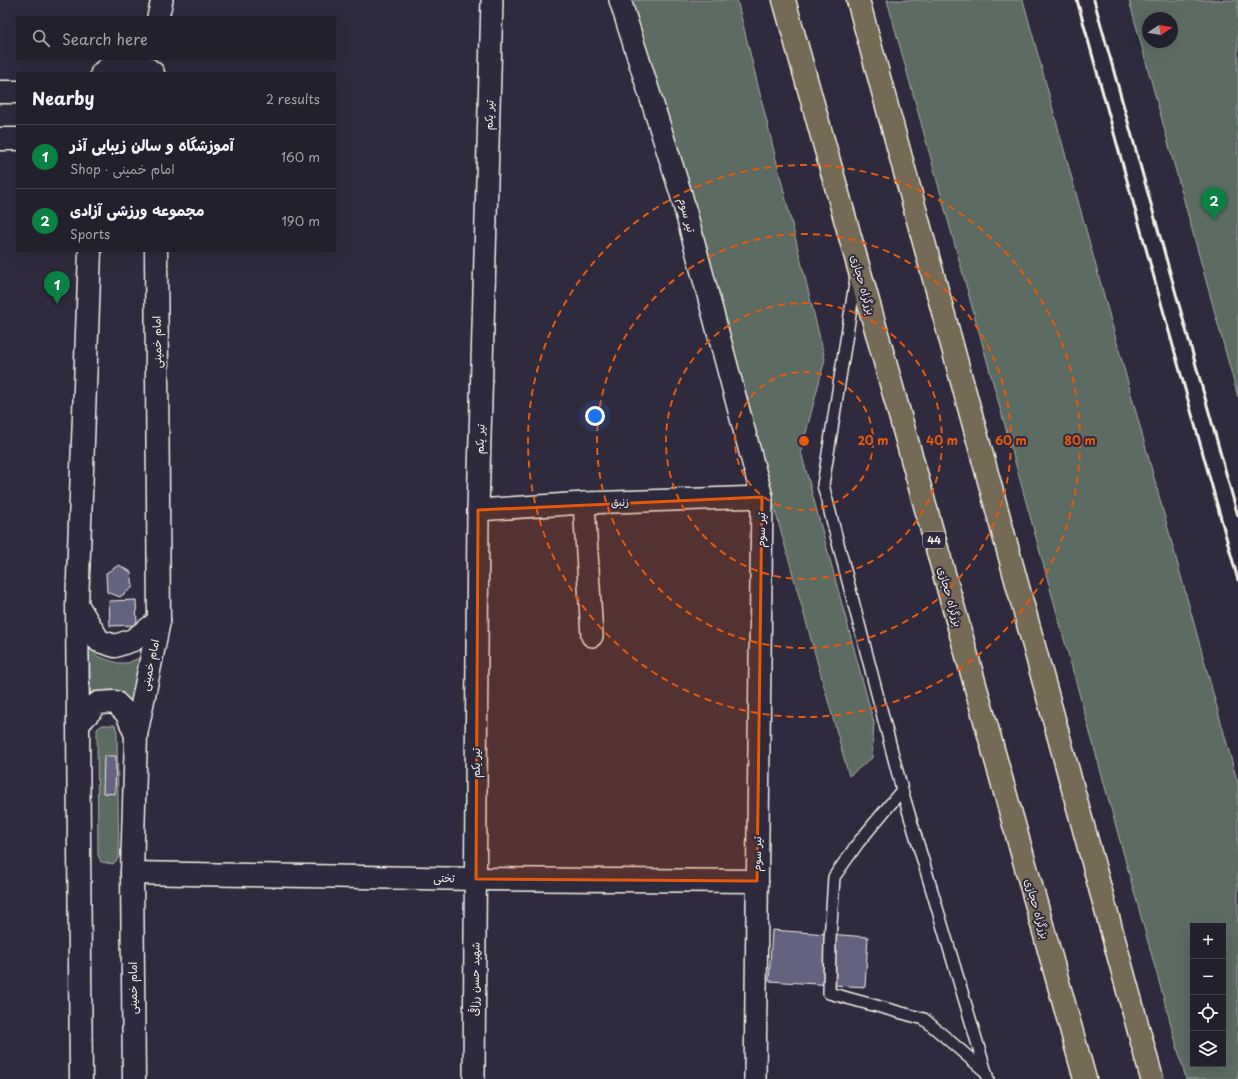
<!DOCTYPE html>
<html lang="en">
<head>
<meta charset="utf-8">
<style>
  :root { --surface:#23202e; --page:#2b2836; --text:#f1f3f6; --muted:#a3a3aa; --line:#403e4a; --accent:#0b8043 }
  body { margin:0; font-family:"Playpen Sans","Playpen Sans Arabic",sans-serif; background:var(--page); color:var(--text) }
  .controls { position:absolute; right:12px; bottom:12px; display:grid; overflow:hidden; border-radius:0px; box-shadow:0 4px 16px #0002 }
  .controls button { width:36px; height:36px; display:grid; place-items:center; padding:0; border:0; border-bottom:1px solid var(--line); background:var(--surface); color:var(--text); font:20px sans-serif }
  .compass { position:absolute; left:1142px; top:12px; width:36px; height:36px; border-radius:50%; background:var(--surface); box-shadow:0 4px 16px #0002; rotate:78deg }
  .you { position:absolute; left:595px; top:416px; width:14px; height:14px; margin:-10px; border:3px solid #fff; border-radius:50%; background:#1a73e8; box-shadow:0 0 0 6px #1a73e833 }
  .badge { display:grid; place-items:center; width:26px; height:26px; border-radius:50%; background:var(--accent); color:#fff; font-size:13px; font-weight:700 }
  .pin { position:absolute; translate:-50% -33px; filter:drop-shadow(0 1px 2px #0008) }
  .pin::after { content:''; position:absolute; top:21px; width:14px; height:12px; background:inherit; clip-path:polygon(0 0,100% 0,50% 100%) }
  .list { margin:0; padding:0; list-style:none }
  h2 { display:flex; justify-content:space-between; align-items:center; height:52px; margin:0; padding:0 16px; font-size:17px }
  h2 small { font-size:13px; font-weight:400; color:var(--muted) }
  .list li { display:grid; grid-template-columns:26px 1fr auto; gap:12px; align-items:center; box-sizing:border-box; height:64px; padding:0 16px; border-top:1px solid var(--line) }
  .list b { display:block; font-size:15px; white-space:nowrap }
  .list p { margin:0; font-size:13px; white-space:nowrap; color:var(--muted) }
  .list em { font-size:13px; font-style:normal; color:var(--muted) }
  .icon { flex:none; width:22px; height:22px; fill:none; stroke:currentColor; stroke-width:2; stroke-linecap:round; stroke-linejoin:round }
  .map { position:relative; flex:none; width:1238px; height:1079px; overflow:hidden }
  .search { position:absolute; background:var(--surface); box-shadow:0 4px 16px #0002; left:16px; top:16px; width:320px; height:44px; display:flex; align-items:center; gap:10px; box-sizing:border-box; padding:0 14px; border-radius:0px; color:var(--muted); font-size:15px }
  .panel { position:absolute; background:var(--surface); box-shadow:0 4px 16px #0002; left:16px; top:72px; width:320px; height:180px; border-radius:0px }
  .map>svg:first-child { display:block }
  .green { fill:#5c6c63; stroke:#a8aea6; fill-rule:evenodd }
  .building { fill:#64647f; stroke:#f4f1e8 }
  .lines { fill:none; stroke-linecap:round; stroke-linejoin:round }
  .service-casing { stroke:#f4f1e8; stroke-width:14 }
  .minor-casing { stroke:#f4f1e8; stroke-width:24 }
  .tertiary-casing { stroke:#f4f1e8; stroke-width:25 }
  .secondary-casing { stroke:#f4f1e8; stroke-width:25 }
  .trunk-casing { stroke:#f4f1e8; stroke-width:25 }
  .service { stroke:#2f2a3d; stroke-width:11 }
  .minor { stroke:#2f2a3d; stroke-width:21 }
  .tertiary { stroke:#2f2a3d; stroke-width:22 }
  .secondary { stroke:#2f2a3d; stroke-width:22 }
  .trunk { stroke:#756b55; stroke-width:22 }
  .rail { stroke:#f4f1e8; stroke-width:3 }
  .marked { fill:#e8590c; fill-opacity:0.2; stroke:#e8590c; stroke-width:3; stroke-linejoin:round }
  .ring { fill:none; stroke:#e8590c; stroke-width:2; stroke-dasharray:7 5 }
  .labels { text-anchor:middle; stroke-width:4; stroke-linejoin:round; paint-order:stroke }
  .shield { fill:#2f2a3d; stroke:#b9b5b5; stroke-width:1 }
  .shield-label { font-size:10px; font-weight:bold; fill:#f4f1e8 }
  .street-label { font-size:11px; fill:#f4f1e8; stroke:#2f2a3d }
  .centre { fill:#e8590c; stroke:#2f2a3d; stroke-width:2 }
  .ring-label { font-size:12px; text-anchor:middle; font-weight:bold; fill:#e8590c; stroke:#2f2a3d; stroke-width:4; stroke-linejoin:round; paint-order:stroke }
</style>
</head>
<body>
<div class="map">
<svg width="1238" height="1079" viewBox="0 0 1238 1079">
  <rect width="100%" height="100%" fill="#2f2a3d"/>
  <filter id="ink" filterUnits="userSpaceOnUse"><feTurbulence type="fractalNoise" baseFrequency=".025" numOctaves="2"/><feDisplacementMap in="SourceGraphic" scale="8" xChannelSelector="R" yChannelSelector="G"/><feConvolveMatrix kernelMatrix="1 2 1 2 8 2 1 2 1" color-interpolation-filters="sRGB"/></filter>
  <g filter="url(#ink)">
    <g class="green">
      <polygon points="627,0 737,0 825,359 801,452 874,723 872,758 849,776 760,456"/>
      <path d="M887,0H1023L1238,784V1079H1186ZM1193,926H1223V1064H1193Z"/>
      <path d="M1129,0H1238V397ZM1148,18H1172V42H1148Z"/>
      <path d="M89,646L97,656L117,663H128L139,658L144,651L132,702C116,687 103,684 91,704Z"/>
      <polygon points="102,725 115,725 117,732 119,858 113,864 101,862 98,855 97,729"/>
    </g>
    <g class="building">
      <polygon points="119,565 131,572 133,587 120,597 107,592 106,573"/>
      <polygon points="136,600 137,625 110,626 109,601"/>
      <polygon points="104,756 116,756 115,794 103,793"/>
      <polygon points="772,930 868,937 865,987 769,981"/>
    </g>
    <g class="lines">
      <g class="service-casing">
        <g id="service">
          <polyline points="856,277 823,485 902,790 988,1079"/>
          <polyline points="902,790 858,843 834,877 830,940 829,993 924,1019 986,1072"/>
        </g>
      </g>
      <g class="minor-casing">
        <g id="minor">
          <polyline points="620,0 681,194 762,497 755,1079"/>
          <polyline points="158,17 162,0"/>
          <polyline points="584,503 592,636"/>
          <polyline points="478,510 584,503 762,497"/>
          <polyline points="474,1079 478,510 492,0"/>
        </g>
      </g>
      <g class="tertiary-casing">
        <g id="tertiary">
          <polyline points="78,606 99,641 115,646 133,640 159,621"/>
          <polyline points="79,723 98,703 115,702 127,714 136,735"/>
          <polyline points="132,873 476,879 757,881"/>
          <polyline points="81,1079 77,605 90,251"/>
          <polyline points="134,1079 132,873 136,735 159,621 156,251"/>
        </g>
      </g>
      <g class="secondary-casing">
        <g id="secondary">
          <path d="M102,73C117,59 138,59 153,73"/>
          <polyline points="0,92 17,92"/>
          <polyline points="0,139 17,139"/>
        </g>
      </g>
      <g class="trunk-casing">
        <g id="trunk">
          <polyline points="784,0 1085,1079"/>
          <polyline points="858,0 1152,1079"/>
        </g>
      </g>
      <use href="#service" class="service"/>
      <use href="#minor" class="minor"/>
      <use href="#tertiary" class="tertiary"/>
      <use href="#secondary" class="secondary"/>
      <use href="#trunk" class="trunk"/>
      <g class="rail">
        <polyline points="1077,0 1238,580"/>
        <polyline points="1094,0 1238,516"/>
      </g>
    </g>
  </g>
  <path class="marked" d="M762,497L757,881L476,879L478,510Z"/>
  <g class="ring">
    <circle cx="804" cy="441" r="69"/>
    <circle cx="804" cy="441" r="138"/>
    <circle cx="804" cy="441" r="207"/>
    <circle cx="804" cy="441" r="276"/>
  </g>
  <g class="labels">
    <rect class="shield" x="923" y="532" width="22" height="16" rx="3"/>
    <g class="shield-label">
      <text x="934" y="544">44</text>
    </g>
    <g class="street-label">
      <text transform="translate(489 115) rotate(-88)" y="4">تیر یکم</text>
      <text transform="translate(687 215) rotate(75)" y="4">تیر سوم</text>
      <text transform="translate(863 285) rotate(74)" y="4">بزرگراه حجازی</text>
      <text transform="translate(157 342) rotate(-91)" y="4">امام خمینی</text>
      <text transform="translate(480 439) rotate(-88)" y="4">تیر یکم</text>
      <text transform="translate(620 502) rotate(-2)" y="4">زنبق</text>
      <text transform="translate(761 530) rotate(-89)" y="4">تیر سوم</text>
      <text transform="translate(950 597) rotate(74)" y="4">بزرگراه حجازی</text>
      <text transform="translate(150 665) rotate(-78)" y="4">امام خمینی</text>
      <text transform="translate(476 763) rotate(-90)" y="4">تیر یکم</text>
      <text transform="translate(757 854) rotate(-89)" y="4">تیر سوم</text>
      <text transform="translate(444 878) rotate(1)" y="4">تختی</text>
      <text transform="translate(1037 909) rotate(74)" y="4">بزرگراه حجازی</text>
      <text transform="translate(475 979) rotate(-89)" y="4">شهید حسن رزاقی</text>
      <text transform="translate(133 988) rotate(-90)" y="4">امام خمینی</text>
    </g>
  </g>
  <circle cx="804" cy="441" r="6" class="centre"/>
  <g class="ring-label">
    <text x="873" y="445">20 m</text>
    <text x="942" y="445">40 m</text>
    <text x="1011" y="445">60 m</text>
    <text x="1080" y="445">80 m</text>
  </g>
</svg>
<div class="controls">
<button>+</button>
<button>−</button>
<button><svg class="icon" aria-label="locate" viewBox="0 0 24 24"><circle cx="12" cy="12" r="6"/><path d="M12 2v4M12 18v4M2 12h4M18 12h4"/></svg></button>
<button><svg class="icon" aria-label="layers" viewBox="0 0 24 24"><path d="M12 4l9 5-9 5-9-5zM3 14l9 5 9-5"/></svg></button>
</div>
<svg class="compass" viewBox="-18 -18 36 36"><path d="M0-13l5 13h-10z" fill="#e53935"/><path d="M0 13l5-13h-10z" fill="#a3a3aa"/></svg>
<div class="you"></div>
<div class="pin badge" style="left:57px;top:304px">1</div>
<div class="pin badge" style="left:1214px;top:220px">2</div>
<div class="search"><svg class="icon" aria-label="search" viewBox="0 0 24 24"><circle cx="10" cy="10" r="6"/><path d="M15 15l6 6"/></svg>Search here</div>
<section class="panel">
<h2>Nearby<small>2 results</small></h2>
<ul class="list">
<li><span class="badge">1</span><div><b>آموزشگاه و سالن زیبایی آذر</b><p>Shop · امام خمینی</p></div><em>160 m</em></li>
<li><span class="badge">2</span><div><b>مجموعه ورزشی آزادی</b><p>Sports</p></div><em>190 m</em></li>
</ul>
</section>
</div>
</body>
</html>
